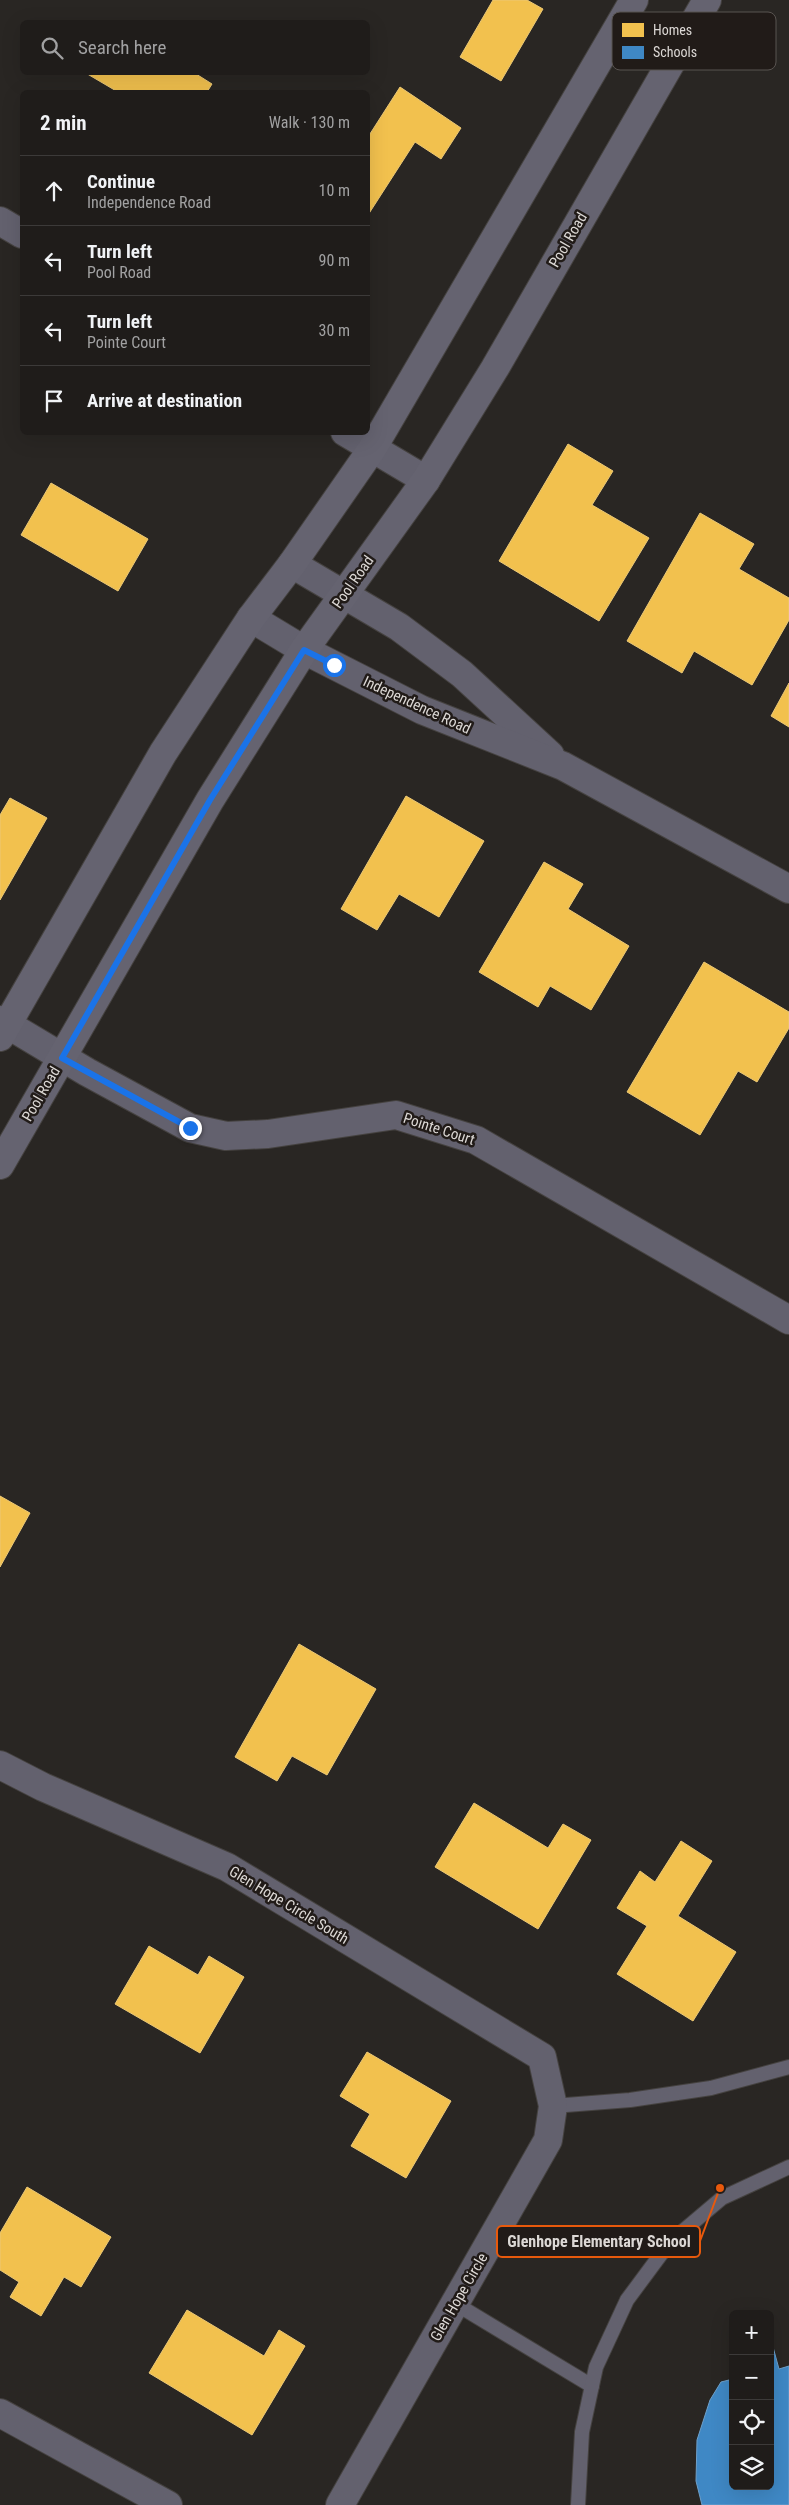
<!DOCTYPE html>
<html lang="en">
<head>
<meta charset="utf-8">
<style>
  :root { --surface:#1f1c1a; --page:#2c2927; --text:#f1f3f6; --muted:#a1a1a2; --line:#3c3a39 }
  body { margin:0; font-family:"Roboto Condensed",sans-serif; background:var(--page); color:var(--text) }
  .controls { position:absolute; right:15px; bottom:15px; display:grid; overflow:hidden; border-radius:8px; box-shadow:0 5px 20px #0002 }
  .controls button { width:45px; height:45px; display:grid; place-items:center; padding:0; border:0; border-bottom:1px solid var(--line); background:var(--surface); color:var(--text); font:25px sans-serif }
  .stop { position:absolute; width:15px; height:15px; margin:-11px; border:4px solid #1a73e8; border-radius:50%; background:#fff }
  .stop.end { background:#1a73e8; border-color:#fff; box-shadow:0 1px 5px #0008 }
  .list { margin:0; padding:0; list-style:none }
  h2 { display:flex; justify-content:space-between; align-items:center; height:65px; margin:0; padding:0 20px; font-size:21px }
  h2 small { font-size:16px; font-weight:400; color:var(--muted) }
  .list li { display:grid; grid-template-columns:32px 1fr auto; gap:15px; align-items:center; box-sizing:border-box; height:70px; padding:0 20px; border-top:1px solid var(--line) }
  .list b { display:block; font-size:19px; white-space:nowrap }
  .list p { margin:0; font-size:16px; white-space:nowrap; color:var(--muted) }
  .list em { font-size:16px; font-style:normal; color:var(--muted) }
  .icon { flex:none; width:28px; height:28px; fill:none; stroke:currentColor; stroke-width:2; stroke-linecap:round; stroke-linejoin:round }
  .map { position:relative; flex:none; width:789px; height:2505px; overflow:hidden }
  .search { position:absolute; background:var(--surface); box-shadow:0 5px 20px #0002; left:20px; top:20px; width:350px; height:55px; display:flex; align-items:center; gap:12px; box-sizing:border-box; padding:0 18px; border-radius:8px; color:var(--muted); font-size:19px }
  .panel { position:absolute; background:var(--surface); box-shadow:0 5px 20px #0002; left:20px; top:90px; width:350px; height:345px; border-radius:8px }
  .map>svg:first-child { display:block }
  .homes { fill:#f2c14e; stroke:#ebc876 }
  .schools { fill:#3f88c5; stroke:#6ea0ca }
  .lines { fill:none; stroke-linecap:round; stroke-linejoin:round }
  .service-casing { stroke:#454240; stroke-width:16 }
  .minor-casing { stroke:#454240; stroke-width:30 }
  .secondary-casing { stroke:#454240; stroke-width:30 }
  .service { stroke:#63616e; stroke-width:14 }
  .minor { stroke:#63616e; stroke-width:28 }
  .secondary { stroke:#656370; stroke-width:28 }
  .route { stroke:#1a73e8; stroke-width:6 }
  .labels { text-anchor:middle; stroke-width:5; stroke-linejoin:round; paint-order:stroke }
  .street-label { font-size:15px; fill:#dcd8d5; stroke:#211b18 }
  .key { fill:#211b18; stroke:#595451; stroke-width:1 }
  .key-label { font-size:14px; fill:#dcd8d5 }
  .leader { fill:none; stroke:#e8590c; stroke-width:2 }
  .callout-dot { fill:#e8590c; stroke:#211b18; stroke-width:2 }
  .callout { fill:#211b18; stroke:#e8590c; stroke-width:2 }
  .callout-label { font-size:16px; text-anchor:middle; font-weight:bold; fill:#dcd8d5 }
</style>
</head>
<body>
<div class="map">
<svg width="789" height="2505" viewBox="0 0 789 2505">
  <rect width="100%" height="100%" fill="#292623"/>
  <g class="homes">
    <polygon points="493,0 527,0 543,9 501,81 460,57"/>
    <polygon points="84,72 193,72 212,84 207,92 118,92"/>
    <polygon points="400,87 461,128 441,159 415,142 368,215 368,137"/>
    <polygon points="568,444 613,471 592,505 649,538 599,621 499,561"/>
    <polygon points="51,483 148,539 118,591 21,535"/>
    <polygon points="700,513 754,544 739,569 789,598 789,620 752,685 694,651 682,673 627,641"/>
    <polygon points="789,683 789,727 771,716"/>
    <polygon points="406,796 484,841 439,917 399,894 377,930 341,909"/>
    <polygon points="10,798 47,818 0,900 0,815"/>
    <polygon points="544,862 583,884 568,909 629,946 591,1010 550,986 538,1007 479,972"/>
    <polygon points="704,962 789,1012 789,1028 757,1082 738,1071 700,1135 627,1092"/>
    <polygon points="0,1496 30,1513 0,1567"/>
    <polygon points="299,1644 376,1689 327,1775 292,1756 277,1781 235,1757"/>
    <polygon points="474,1803 548,1848 563,1824 591,1840 538,1929 435,1867"/>
    <polygon points="681,1841 712,1861 678,1916 736,1952 693,2021 617,1974 647,1926 617,1908 640,1871 655,1882"/>
    <polygon points="149,1946 198,1975 209,1956 244,1977 200,2053 115,2004"/>
    <polygon points="367,2052 451,2101 406,2178 351,2146 370,2114 340,2096"/>
    <polygon points="27,2187 111,2237 81,2287 64,2277 41,2316 10,2297 19,2282 0,2270 0,2233"/>
    <polygon points="187,2310 264,2356 279,2330 305,2346 252,2435 149,2373"/>
  </g>
  <polygon class="schools" points="770,2336 779,2369 789,2366 789,2505 702,2505 696,2481 697,2440 710,2400 721,2382 733,2379 733,2486 770,2486"/>
  <g class="lines">
    <g class="service-casing">
      <g id="service">
        <polyline points="553,2106 630,2100 711,2088 789,2067"/>
        <polyline points="456,2304 592,2386"/>
        <polyline points="578,2505 582,2432 596,2367 627,2300 670,2242 722,2198 789,2167"/>
      </g>
    </g>
    <g class="minor-casing">
      <g id="minor">
        <polyline points="0,221 22,234"/>
        <polyline points="345,432 426,480"/>
        <polyline points="292,564 399,627 462,674 550,755"/>
        <polyline points="251,618 304,650 422,710 563,766 789,889"/>
        <polyline points="0,1020 87,1072 190,1128 226,1136 268,1134 396,1115 476,1140 789,1320"/>
        <polyline points="0,1765 43,1787 227,1867 542,2057 553,2106 548,2140 340,2505"/>
        <polyline points="0,2413 168,2505"/>
      </g>
    </g>
    <g class="secondary-casing">
      <g id="secondary">
        <polyline points="0,1037 163,753 251,618 292,564 372,449 634,0"/>
        <polyline points="0,1165 210,800 304,650 426,480 495,368 707,0"/>
      </g>
    </g>
    <use href="#service" class="service"/>
    <use href="#minor" class="minor"/>
    <use href="#secondary" class="secondary"/>
  </g>
  <g class="lines">
    <polyline class="route" points="190,1128 62,1058 210,800 304,650 334,665"/>
  </g>
  <g class="labels">
    <g class="street-label">
      <text transform="translate(568 240) rotate(-60)" y="5">Pool Road</text>
      <text transform="translate(353 582) rotate(-55)" y="5">Pool Road</text>
      <text transform="translate(417 705) rotate(25)" y="5">Independence Road</text>
      <text transform="translate(41 1094) rotate(-60)" y="5">Pool Road</text>
      <text transform="translate(439 1129) rotate(18)" y="5">Pointe Court</text>
      <text transform="translate(289 1905) rotate(31)" y="5">Glen Hope Circle South</text>
      <text transform="translate(459 2297) rotate(-60)" y="5">Glen Hope Circle</text>
    </g>
  </g>
  <rect x="612" y="12" width="164" height="58" rx="8" class="key"/>
  <rect x="622" y="23" width="22" height="14" fill="#f2c14e"/>
  <rect x="622" y="46" width="22" height="13" fill="#3f88c5"/>
  <g class="key-label">
    <text x="653" y="35">Homes</text>
    <text x="653" y="57">Schools</text>
  </g>
  <path class="leader" d="M720 2188L700 2241"/>
  <circle class="callout-dot" cx="720" cy="2188" r="5"/>
  <rect class="callout" x="497" y="2226" width="203" height="31" rx="5"/>
  <g class="callout-label">
    <text x="599" y="2247">Glenhope Elementary School</text>
  </g>
</svg>
<div class="controls">
<button>+</button>
<button>−</button>
<button><svg class="icon" aria-label="locate" viewBox="0 0 24 24"><circle cx="12" cy="12" r="6"/><path d="M12 2v4M12 18v4M2 12h4M18 12h4"/></svg></button>
<button><svg class="icon" aria-label="layers" viewBox="0 0 24 24"><path d="M12 4l9 5-9 5-9-5zM3 14l9 5 9-5"/></svg></button>
</div>
<div class="stop" style="left:334px;top:665px"></div>
<div class="stop end" style="left:190px;top:1128px"></div>
<div class="search"><svg class="icon" aria-label="search" viewBox="0 0 24 24"><circle cx="10" cy="10" r="6"/><path d="M15 15l6 6"/></svg>Search here</div>
<section class="panel">
<h2>2 min<small>Walk · 130 m</small></h2>
<ul class="list">
<li><svg class="icon" aria-label="ahead" viewBox="0 0 24 24"><path d="M12 20V5M6 11l6-6 6 6"/></svg><div><b>Continue</b><p>Independence Road</p></div><em>10 m</em></li>
<li><svg class="icon" aria-label="left" viewBox="0 0 24 24"><path d="M17 20v-9H6M10 6l-5 5 5 5"/></svg><div><b>Turn left</b><p>Pool Road</p></div><em>90 m</em></li>
<li><svg class="icon" aria-label="left" viewBox="0 0 24 24"><path d="M17 20v-9H6M10 6l-5 5 5 5"/></svg><div><b>Turn left</b><p>Pointe Court</p></div><em>30 m</em></li>
<li><svg class="icon" aria-label="arrive" viewBox="0 0 24 24"><path d="M6 21V4h12l-3 4 3 4H6"/></svg><div><b>Arrive at destination</b></div></li>
</ul>
</section>
</div>
</body>
</html>
